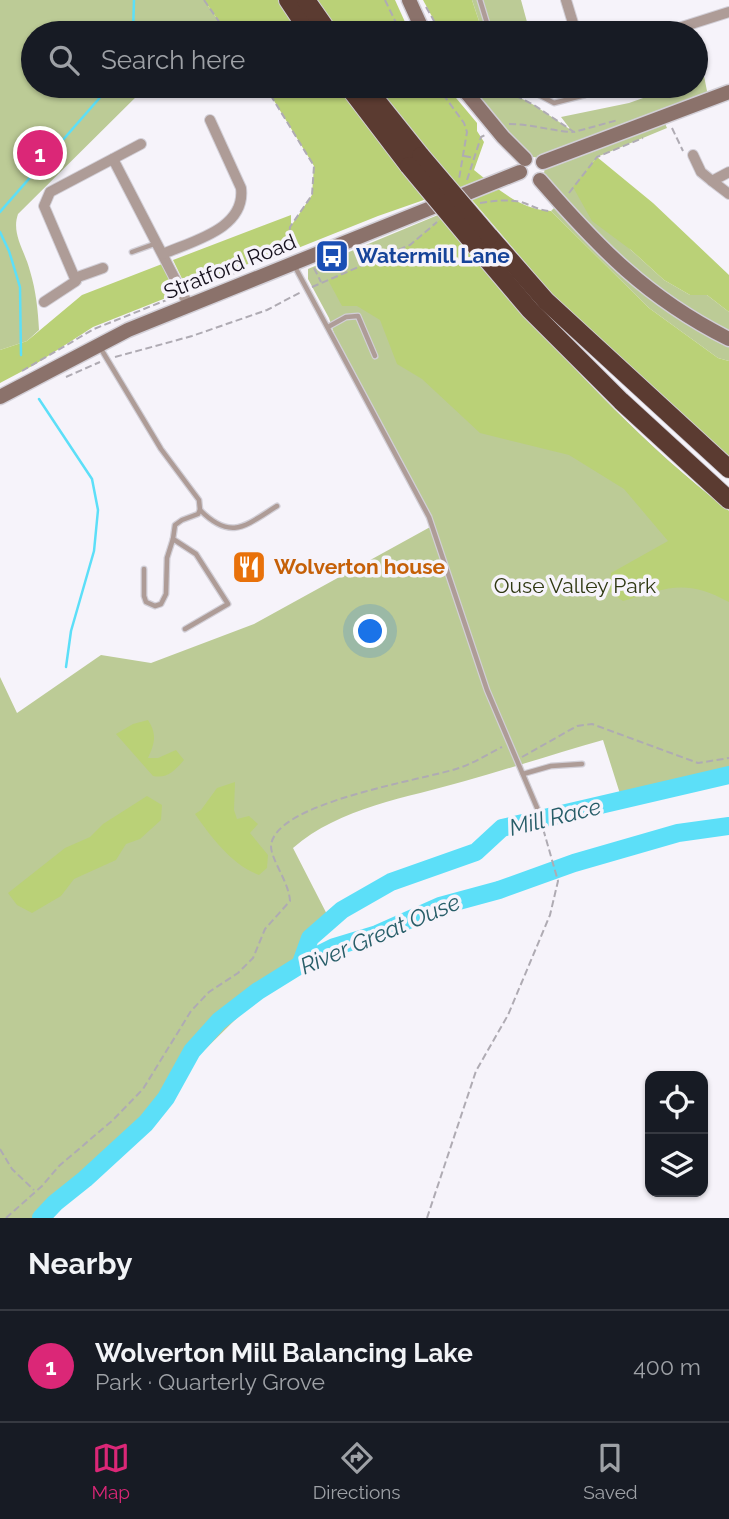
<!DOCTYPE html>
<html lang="en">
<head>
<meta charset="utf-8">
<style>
  :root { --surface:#171b24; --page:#242831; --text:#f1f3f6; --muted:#9ea1a6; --line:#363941; --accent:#db2777 }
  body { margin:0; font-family:Raleway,sans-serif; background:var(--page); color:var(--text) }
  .controls { position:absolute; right:21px; bottom:21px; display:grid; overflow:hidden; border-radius:14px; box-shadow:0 2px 5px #0004 }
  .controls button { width:63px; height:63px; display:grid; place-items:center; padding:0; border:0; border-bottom:2px solid var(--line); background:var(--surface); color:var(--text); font:35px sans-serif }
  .you { position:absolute; left:371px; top:632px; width:24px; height:24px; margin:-18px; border:5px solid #fff; border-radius:50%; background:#1a73e8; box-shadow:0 0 0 10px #1a73e833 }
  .badge { display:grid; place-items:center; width:46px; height:46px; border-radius:50%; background:var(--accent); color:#fff; font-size:23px; font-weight:700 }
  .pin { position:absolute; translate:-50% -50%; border:4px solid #fff; box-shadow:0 2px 7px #0006 }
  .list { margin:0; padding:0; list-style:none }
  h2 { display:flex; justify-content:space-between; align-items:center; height:91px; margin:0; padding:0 28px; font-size:30px }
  h2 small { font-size:23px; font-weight:400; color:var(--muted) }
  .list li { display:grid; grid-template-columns:46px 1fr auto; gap:21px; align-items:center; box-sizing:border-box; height:112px; padding:0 28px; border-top:2px solid var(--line) }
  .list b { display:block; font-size:26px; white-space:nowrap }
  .list p { margin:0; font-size:23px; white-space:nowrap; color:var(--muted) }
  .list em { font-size:23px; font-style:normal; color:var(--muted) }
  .icon { flex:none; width:38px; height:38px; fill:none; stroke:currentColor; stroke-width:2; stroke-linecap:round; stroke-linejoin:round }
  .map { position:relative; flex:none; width:729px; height:1218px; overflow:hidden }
  .search { position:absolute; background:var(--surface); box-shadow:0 2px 5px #0004; left:21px; right:21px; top:21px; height:77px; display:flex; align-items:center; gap:18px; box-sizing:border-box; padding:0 24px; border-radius:38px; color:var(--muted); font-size:26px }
  .sheet { height:203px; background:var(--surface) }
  nav { display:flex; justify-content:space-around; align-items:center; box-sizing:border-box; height:98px; border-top:2px solid var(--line); background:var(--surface); font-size:19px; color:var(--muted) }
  nav a { display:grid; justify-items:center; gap:4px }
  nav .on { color:var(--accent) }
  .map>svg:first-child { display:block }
  .green { fill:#bccb96 }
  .forest { fill:#bad177 }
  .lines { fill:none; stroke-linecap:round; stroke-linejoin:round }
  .stream { stroke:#5cdff8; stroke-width:2.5 }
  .river { stroke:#5cdff8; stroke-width:18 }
  .lane-casing { stroke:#d2cfd7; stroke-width:7 }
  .street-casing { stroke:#d2cfd7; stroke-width:12 }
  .secondary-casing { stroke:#d2cfd7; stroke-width:17 }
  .highway-casing { stroke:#d2cfd7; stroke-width:20 }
  .path { stroke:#afabb3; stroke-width:2; stroke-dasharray:7 3.5; stroke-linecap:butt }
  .lane { stroke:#ae9c97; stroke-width:4.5 }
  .street { stroke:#ae9c97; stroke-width:10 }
  .secondary { stroke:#8b726b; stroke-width:14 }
  .highway { stroke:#5b3b31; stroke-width:18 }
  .highway-bridge-casing { stroke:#d2cfd7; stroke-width:20; stroke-linecap:butt }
  .highway-bridge { stroke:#5b3b31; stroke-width:18 }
  .labels { text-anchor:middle; stroke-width:7; stroke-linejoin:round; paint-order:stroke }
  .transit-label { font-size:21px; font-weight:bold; fill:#164399; stroke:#f6f3fa; text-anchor:start }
  .street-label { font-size:21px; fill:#16111d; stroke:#f6f3fa }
  .food-label { font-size:21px; font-weight:bold; fill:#c56008; stroke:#f6f3fa; text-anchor:start }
  .park-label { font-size:21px; fill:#2f3812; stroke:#f6f3fa }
  .water-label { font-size:23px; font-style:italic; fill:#275d68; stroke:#f6f3fa }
</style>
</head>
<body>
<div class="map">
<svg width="729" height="1218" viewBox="0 0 729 1218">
  <rect width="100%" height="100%" fill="#f6f3fa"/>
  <g class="green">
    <path d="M0,0H204L227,33H33V86H147L18,214C11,234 25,251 30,271C36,291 38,310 39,330L27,341L0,350Z"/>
    <polygon points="472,0 521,0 530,33 483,33"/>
    <path d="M704,76L708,96L662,117L667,128L597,157L574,187L631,250L664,280L690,295H707L729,312V361L718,358L649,308L551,211L560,202L543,176C548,163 540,155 527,157L461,86H497L534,105L571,130L561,117L629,103L677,86H696V79Z"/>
    <path d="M438,215C529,319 619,426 729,511V775L622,800L603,740C557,753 511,768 465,781C407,798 340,807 293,848L334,928L313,943L170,1084L51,1218H0V677L17,713L101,655L151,663L254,624L432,526L339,349L329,318L308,279V269Z"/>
  </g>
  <g class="forest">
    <polygon points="204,0 395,0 410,33 227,33"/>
    <polygon points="423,0 472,0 483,33 441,33"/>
    <path d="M265,86H446L477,123V131L484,142L474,170C498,189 519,209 551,211L649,308L718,358L729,361V457L647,385L552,294L461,187L378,216L288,252L287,248L187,289L173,260L291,215V226L312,195L314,166Z"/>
    <polygon points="597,157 653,203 729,275 729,312 707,295 690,295 664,280 631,250 592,221 573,187"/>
    <path d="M441,219C531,322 620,427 729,511V602C685,578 667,588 623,601L610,592L611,573L668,541L624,489L569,455L480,433L422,379L397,364L380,320L357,306H342L328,280L410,245Z"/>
    <polygon points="162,264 176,294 93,327 34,365 0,383 0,350 27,341 82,295"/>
    <path d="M148,720C157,734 155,743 148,758H158L176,750L184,760C175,770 168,779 153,776L116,734L133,724Z"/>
    <path d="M235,782L234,810L237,819L249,816L258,824L250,833L268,855L267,868L259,875C232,865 211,837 195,814L201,810L217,788Z"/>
    <polygon points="147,796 162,805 161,820 140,839 126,844 116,860 74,879 61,896 32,913 17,905 8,893 65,848 90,837 103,824"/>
  </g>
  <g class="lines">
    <g class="stream">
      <polyline points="133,33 134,0"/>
      <polyline points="0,212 110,86"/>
      <polyline points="0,232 9,251 20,287 21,355"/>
      <polyline points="39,399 92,479 98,510 94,551 71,631 66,667"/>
    </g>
    <g class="river">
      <polyline points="301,963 310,938 342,910 391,882 476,852 502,828 729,775"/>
      <polyline points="41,1218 55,1203 85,1179 146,1123 166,1098 192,1051 219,1021 258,991 308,960 334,947 377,934 440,906 499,890 574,863 678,833 729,826"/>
    </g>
    <g class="lane-casing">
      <g id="lane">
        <polyline points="480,0 490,33"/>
        <polyline points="522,86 554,103 585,95 586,86"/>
        <polyline points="132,252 157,243"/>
        <polyline points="294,265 429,517 487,690 538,810"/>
        <polyline points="328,327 346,317 358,316 375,356"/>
        <path d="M101,349L161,449L199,500L200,510C231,541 245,526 277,506"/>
        <polyline points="144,569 144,596 146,602 155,606 161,604 166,594 167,558 173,539"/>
        <polyline points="185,629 228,604 196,554 173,539 175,525 182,520 198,514 200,510"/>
        <polyline points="523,774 551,766 582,764"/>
      </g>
    </g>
    <g class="street-casing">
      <g id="street">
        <polyline points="566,0 576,33"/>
        <polyline points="663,33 729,12"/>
        <polyline points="693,155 701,172 712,181"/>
        <polyline points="113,159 189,306"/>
        <polyline points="729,172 712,181 729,194"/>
        <path d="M163,254C192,241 246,229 241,188L210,120"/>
        <polyline points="75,278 103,268"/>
        <polyline points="44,302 76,281 44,206 50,192 141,144"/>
      </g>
    </g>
    <g class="secondary-casing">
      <g id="secondary">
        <polyline points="409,0 424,33"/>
        <polyline points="461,86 503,137 525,159"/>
        <polyline points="543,162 729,92"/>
        <path d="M540,180C599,248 647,298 729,339"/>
        <polyline points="0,397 128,330 520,172"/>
      </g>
    </g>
    <g class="highway-casing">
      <g id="highway">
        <polyline points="288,0 310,33"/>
        <polyline points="306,0 329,33"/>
        <polyline points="348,86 409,166"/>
        <polyline points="365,86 421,156"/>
        <polyline points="489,236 546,301 729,469"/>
        <polyline points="474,244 530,310 621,401 729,500"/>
      </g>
    </g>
    <g class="path">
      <polyline points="204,0 227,33"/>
      <polyline points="385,0 401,33"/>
      <polyline points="426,7 441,33"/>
      <polyline points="265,86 314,166 312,195 290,227 288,251"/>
      <polyline points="437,86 464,123 467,132 459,179"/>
      <polyline points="497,86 534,105 574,132 618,120"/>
      <path d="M509,124C532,124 551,131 573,132"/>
      <polyline points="672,128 683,151"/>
      <polyline points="464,156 475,158"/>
      <polyline points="467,180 481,137 485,135"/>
      <polyline points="569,193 597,157 643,138"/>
      <path d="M480,203C494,201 507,199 521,202C531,205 538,210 549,211"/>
      <polyline points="336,258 341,273"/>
      <polyline points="314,268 321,282"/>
      <polyline points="312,287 410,245 437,222"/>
      <polyline points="192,290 285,253"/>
      <polyline points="115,357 192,336 267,310 301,292"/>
      <polyline points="22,371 94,329 174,297"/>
      <polyline points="66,377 100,362"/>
      <polyline points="522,757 577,726 592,724 698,763 729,758"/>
      <polyline points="0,1149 12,1169 34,1190"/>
      <path d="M6,1218L42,1186L59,1166L113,1120L143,1089L191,1011L209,992L238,973L253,958L265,929L290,901C289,882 271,860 271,846C274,802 424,780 459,768C474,763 488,754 502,747"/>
      <polyline points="427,1218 476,1071 508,1015 550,915 558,881 540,818"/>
    </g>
    <use href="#lane" class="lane"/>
    <use href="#street" class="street"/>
    <use href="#secondary" class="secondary"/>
    <use href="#highway" class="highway"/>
    <g class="highway-bridge-casing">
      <g id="highway-bridge">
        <polyline points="421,156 489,236"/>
        <polyline points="409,166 474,244"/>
      </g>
    </g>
    <use href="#highway-bridge" class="highway-bridge"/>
  </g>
  <defs>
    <g id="bus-square" transform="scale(1.75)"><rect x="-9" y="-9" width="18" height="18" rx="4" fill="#1a4fb4" stroke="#f6f3fa"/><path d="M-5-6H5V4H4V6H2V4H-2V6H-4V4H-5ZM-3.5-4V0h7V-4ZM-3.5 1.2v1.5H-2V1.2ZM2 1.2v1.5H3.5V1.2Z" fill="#fff"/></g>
    <g id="restaurant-square" transform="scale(1.75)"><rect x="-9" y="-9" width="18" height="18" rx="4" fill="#e8710a" stroke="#f6f3fa"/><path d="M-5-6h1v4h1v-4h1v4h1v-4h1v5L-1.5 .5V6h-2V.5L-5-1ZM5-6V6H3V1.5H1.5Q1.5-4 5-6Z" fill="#fff"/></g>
  </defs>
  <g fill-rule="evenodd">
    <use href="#bus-square" x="332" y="256"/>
    <use href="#restaurant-square" x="249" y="567"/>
  </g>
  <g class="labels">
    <g class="transit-label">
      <text x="356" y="263">Watermill Lane</text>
    </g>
    <g class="street-label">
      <text transform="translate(230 267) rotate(-22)" y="7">Stratford Road</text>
    </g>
    <g class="food-label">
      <text x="274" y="574">Wolverton house</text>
    </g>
    <g class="park-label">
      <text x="575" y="593">Ouse Valley Park</text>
    </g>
    <g class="water-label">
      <text transform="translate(555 817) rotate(-14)" y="8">Mill Race</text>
      <text transform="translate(380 934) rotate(-23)" y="8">River Great Ouse</text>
    </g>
  </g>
</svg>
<div class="controls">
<button><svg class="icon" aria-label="locate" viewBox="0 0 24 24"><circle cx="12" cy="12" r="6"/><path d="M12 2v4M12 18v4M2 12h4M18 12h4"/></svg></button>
<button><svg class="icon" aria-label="layers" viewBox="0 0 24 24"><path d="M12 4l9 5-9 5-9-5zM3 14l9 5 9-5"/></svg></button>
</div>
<div class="you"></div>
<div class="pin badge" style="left:40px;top:153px">1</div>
<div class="search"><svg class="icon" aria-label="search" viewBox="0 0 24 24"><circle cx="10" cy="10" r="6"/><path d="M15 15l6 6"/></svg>Search here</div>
</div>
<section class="sheet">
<h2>Nearby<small></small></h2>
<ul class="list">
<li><span class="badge">1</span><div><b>Wolverton Mill Balancing Lake</b><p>Park · Quarterly Grove</p></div><em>400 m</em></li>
</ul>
</section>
<nav>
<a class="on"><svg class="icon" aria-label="map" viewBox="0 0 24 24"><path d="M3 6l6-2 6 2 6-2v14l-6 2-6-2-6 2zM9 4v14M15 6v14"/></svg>Map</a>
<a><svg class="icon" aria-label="directions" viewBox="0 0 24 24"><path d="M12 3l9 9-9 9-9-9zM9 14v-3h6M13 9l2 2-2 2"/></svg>Directions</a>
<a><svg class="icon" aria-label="saved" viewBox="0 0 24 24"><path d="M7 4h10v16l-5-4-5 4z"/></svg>Saved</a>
</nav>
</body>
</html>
